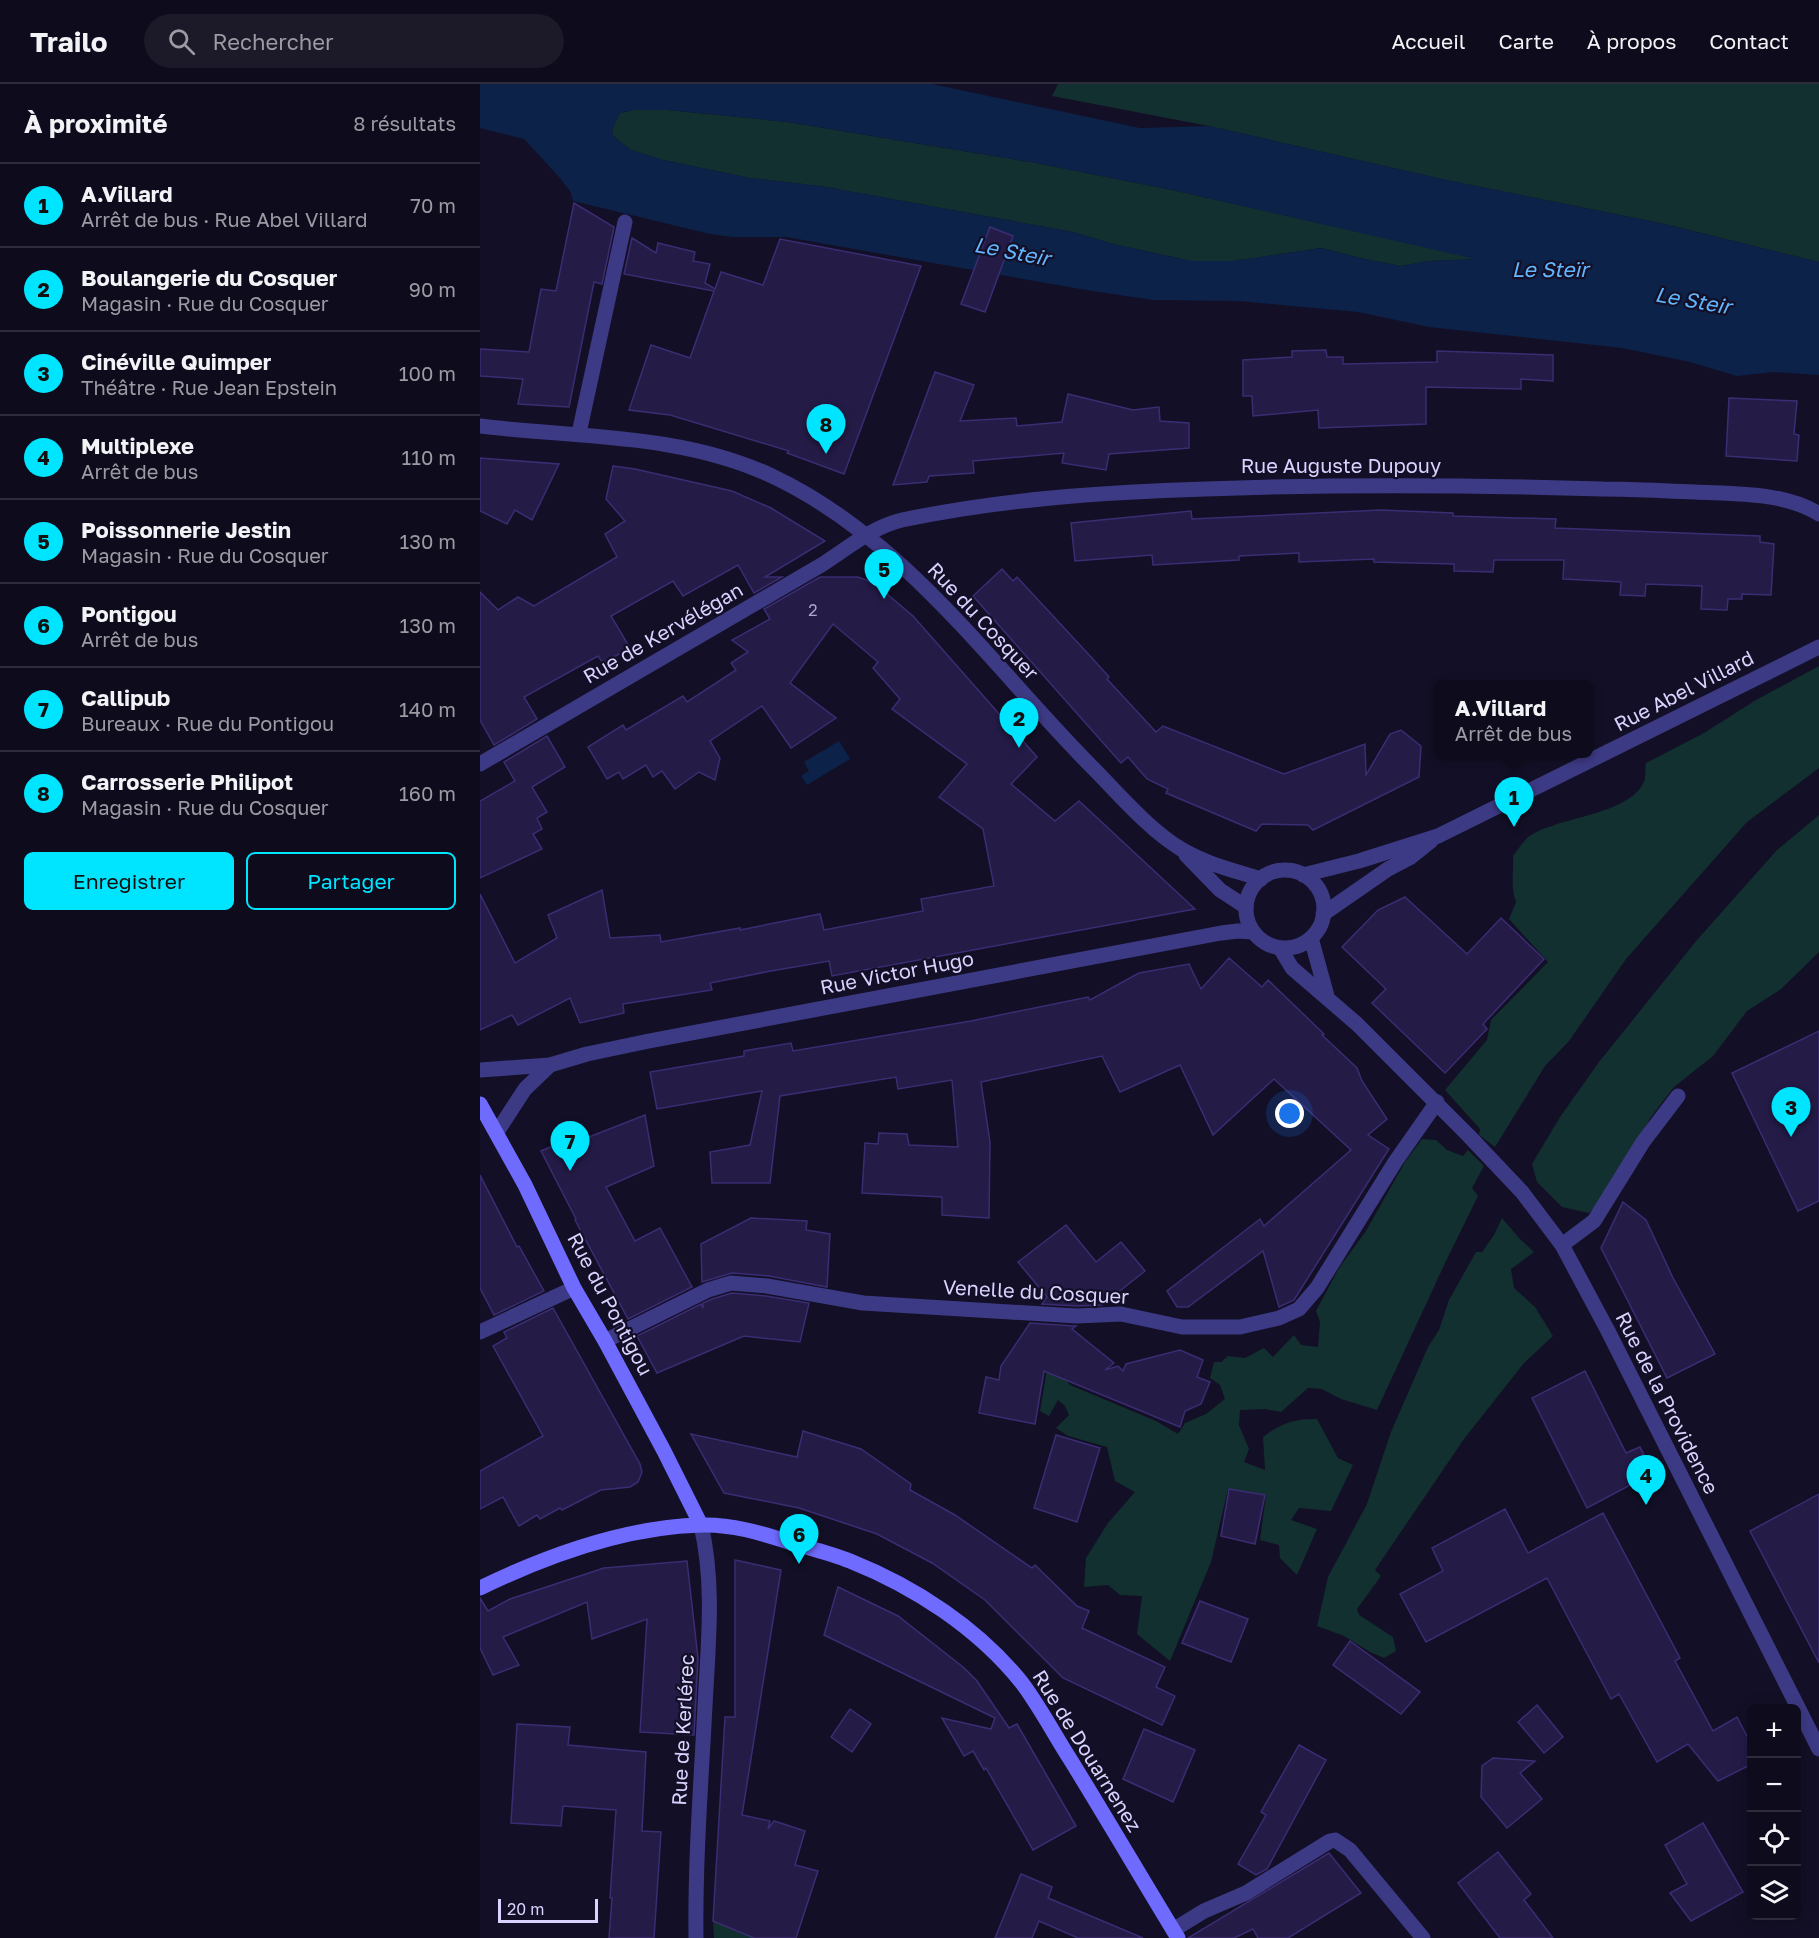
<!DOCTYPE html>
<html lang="fr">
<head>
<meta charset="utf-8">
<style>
  :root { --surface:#0e0b1c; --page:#1c1929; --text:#f1f3f6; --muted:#9b9ba3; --line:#2e2b3b; --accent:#00e5ff }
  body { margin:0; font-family:"Golos Text",sans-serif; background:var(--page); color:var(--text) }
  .controls { position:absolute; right:18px; bottom:18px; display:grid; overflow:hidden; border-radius:9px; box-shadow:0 3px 15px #0003 }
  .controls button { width:54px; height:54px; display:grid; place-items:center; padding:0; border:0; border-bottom:2px solid var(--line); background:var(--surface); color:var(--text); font:30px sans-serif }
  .scale { position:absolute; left:18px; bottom:15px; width:100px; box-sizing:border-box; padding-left:6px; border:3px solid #d9d4ff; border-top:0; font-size:16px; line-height:21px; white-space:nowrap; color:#d9d4ff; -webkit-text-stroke:4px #130f26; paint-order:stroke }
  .you { position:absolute; left:810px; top:1030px; width:21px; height:21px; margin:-15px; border:4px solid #fff; border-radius:50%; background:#1a73e8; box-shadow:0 0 0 9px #1a73e833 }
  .badge { display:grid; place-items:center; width:39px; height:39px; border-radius:50%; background:var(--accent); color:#111; font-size:20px; font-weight:700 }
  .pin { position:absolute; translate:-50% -50px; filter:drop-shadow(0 2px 3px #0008) }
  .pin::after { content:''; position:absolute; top:32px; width:21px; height:18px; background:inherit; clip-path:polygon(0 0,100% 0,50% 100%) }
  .popup { position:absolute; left:954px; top:596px; width:159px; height:78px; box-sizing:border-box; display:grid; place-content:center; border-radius:9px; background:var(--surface); filter:drop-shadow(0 2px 4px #0005); font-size:20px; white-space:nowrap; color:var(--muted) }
  .popup b { font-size:22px; color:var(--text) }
  .popup::after { content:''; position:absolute; left:50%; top:100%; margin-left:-12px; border:12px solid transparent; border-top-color:var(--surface) }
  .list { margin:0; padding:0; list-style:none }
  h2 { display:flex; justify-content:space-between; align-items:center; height:78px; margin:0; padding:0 24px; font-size:26px }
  h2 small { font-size:20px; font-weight:400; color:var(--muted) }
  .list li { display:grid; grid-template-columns:39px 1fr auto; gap:18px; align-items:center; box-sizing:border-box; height:84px; padding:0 24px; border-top:2px solid var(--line) }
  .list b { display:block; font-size:22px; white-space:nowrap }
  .list p { margin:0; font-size:20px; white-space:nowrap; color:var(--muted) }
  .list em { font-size:20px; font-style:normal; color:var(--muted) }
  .actions { display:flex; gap:12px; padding:18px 24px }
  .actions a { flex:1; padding:14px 0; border:2px solid var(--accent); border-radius:9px; text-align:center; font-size:21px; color:var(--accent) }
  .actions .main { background:var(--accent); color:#111 }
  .icon { flex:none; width:33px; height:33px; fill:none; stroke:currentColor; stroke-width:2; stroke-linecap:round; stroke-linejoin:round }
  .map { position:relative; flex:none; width:1339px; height:1854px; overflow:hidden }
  header { display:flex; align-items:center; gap:36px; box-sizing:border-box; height:84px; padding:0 30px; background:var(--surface); border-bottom:2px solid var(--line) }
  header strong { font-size:28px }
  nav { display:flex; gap:33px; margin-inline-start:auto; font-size:21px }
  .search { width:420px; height:54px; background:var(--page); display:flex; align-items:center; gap:15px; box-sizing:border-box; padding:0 21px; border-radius:33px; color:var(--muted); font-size:22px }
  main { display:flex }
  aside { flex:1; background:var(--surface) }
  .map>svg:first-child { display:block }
  .green { fill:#12302f }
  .water { fill:#0c2248; fill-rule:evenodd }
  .building { fill:#241b47; stroke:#3b2d73; stroke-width:1.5 }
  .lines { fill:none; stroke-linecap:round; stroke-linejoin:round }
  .minor { stroke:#3d3a85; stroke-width:15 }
  .tertiary { stroke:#3d3a85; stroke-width:15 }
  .secondary { stroke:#6f6bff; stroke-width:15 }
  .labels { text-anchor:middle; stroke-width:4.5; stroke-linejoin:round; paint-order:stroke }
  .number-label { font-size:16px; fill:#aca6d1 }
  .street-label { font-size:20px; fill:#d9d4ff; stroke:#130f26 }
  .water-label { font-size:21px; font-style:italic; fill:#62b6ff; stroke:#130f26 }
</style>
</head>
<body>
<header>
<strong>Trailo</strong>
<div class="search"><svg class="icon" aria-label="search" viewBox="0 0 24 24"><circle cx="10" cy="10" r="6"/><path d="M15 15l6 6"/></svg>Rechercher</div>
<nav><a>Accueil</a><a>Carte</a><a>À propos</a><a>Contact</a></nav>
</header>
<main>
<aside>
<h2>À proximité<small>8 résultats</small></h2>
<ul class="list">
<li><span class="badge">1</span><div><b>A.Villard</b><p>Arrêt de bus · Rue Abel Villard</p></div><em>70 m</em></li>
<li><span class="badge">2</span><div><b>Boulangerie du Cosquer</b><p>Magasin · Rue du Cosquer</p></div><em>90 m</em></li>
<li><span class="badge">3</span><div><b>Cinéville Quimper</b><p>Théâtre · Rue Jean Epstein</p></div><em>100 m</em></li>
<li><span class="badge">4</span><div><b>Multiplexe</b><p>Arrêt de bus</p></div><em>110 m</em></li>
<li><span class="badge">5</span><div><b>Poissonnerie Jestin</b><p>Magasin · Rue du Cosquer</p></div><em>130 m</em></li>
<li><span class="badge">6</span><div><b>Pontigou</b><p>Arrêt de bus</p></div><em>130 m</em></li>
<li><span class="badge">7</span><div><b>Callipub</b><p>Bureaux · Rue du Pontigou</p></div><em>140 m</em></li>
<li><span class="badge">8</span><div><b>Carrosserie Philipot</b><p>Magasin · Rue du Cosquer</p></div><em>160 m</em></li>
</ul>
<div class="actions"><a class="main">Enregistrer</a><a>Partager</a></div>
</aside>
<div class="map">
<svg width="1339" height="1854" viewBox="0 0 1339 1854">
  <rect width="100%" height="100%" fill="#130f26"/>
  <g class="green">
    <polygon points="578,0 1339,0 1339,178 1180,139 966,96 729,42 572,12"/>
    <polygon points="153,26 188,26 308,38 556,79 697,107 998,175 949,177 921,182 884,175 841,164 754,177 711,177 633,160 593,148 340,102 270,94 183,76 151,66 133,52 132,45 140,29"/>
    <path d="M1339,582V684L1267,738L1146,875L1089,957L1065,982L1015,1063L999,1051L1000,1045L965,1006L1007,956L1011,936L1068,878L1029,835L1036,818C1030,800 1034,791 1033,772C1039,765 1044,755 1051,751C1083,732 1148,731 1164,698C1166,693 1165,685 1166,679L1224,649L1276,616Z"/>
    <polygon points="1339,731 1339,868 1301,905 1267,927 1233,972 1194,1003 1171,1033 1129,1107 1109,1129 1082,1123 1057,1098 1052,1080 1080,1033 1119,978 1217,856 1297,766"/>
    <path d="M942,1055L956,1056L967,1066L983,1072L988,1066L1004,1082L992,1104L998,1112L966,1177L897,1326L861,1315L842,1305L828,1304L801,1328L785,1325L760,1326L759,1341L769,1365L764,1378L785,1386L783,1353C801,1339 814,1335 837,1335L858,1374L873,1381L851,1427L819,1424L811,1436L837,1445L817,1491L800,1474L799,1461L780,1456L786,1411L748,1405L731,1478L690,1577L657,1550L662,1512L640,1511L628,1501L604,1503L606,1474L628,1439L655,1408L635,1397L627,1363L588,1352L576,1344L589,1331L585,1322L578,1316L569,1332L560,1327L569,1274L590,1301L676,1337L698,1350L705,1339L726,1330L745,1315L740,1301L730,1294L734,1278H741L748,1272L765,1274L784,1264L793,1273L814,1251L821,1261L838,1263L840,1238L836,1227L859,1184L886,1147L925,1078Z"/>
    <polygon points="1022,1134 1039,1154 1054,1168 1031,1185 1034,1204 1055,1223 1073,1252 1044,1279 984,1355 895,1486 901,1492 877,1525 879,1531 913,1553 916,1567 904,1574 890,1568 864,1552 837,1542 848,1493 887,1420 911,1348 948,1263 959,1246 969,1216 996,1168 1002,1168 1014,1151"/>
    <polygon points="233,1837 274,1854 234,1854"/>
  </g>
  <g class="water">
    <path d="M0,0H452L660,44L729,42L966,96L1180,139L1339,178V291L1294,288L1257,292L1210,278L1142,264L949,243L878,228L758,217L673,216L606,206L306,153H252L230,150L93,117L90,107L79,93L44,55L0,44ZM153,26H188L308,38L556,79L697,107L995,175L949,177L921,182L884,175L841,164L754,177H711L633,160L593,148L340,102L270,94L183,76L151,66L133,52L132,45L140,29Z"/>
    <polygon points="359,657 370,675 327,701 321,692 329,687 324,678"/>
  </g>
  <g class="building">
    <polygon points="94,119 134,143 122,200 114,198 89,323 38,320 43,295 0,292 0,265 49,268 61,205 76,207"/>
    <polygon points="510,143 533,152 505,228 481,220"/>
    <polygon points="152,154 176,169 178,159 215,168 213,177 230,180 225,199 235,205 241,188 283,201 300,155 441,182 364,390 307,369 309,367 190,331 149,326 171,261 210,274 234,207 144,190"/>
    <polygon points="846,266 847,273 863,273 863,280 957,278 957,267 1073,271 1073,297 1041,295 1041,305 946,303 946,340 839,344 838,326 773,332 772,312 763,312 763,276 812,273 812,267"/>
    <polygon points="455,288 494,301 480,337 536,334 537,342 582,338 588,310 653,326 679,323 680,337 709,339 709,364 629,370 626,386 582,379 584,369 493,377 494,389 449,392 447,398 413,401"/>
    <polygon points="1249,314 1317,317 1314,350 1319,351 1317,377 1246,372"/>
    <polygon points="0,374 79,380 52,436 35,426 27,440 0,427"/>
    <polygon points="133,382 155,385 252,407 291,424 345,457 285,493 302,493 274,509 258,481 203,512 193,497 131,532 150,564 123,579 118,572 44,613 57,635 14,661 0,636 0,508 18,526 38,513 54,522 137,473 125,450 145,437 126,415"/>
    <polygon points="901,426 973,429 973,432 1076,435 1075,444 1280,452 1280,458 1294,460 1291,511 1262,510 1262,515 1248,515 1247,526 1221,525 1222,502 1166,500 1165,512 1140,511 1141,498 1083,495 1084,476 1014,476 1013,488 974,487 974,480 894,478 894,475 819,478 819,469 759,472 759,476 673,481 672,471 595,477 591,439 711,427 712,435"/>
    <polygon points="522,485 533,497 537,493 612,574 629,593 627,595 676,648 683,642 804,690 885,660 886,691 910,650 921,646 941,662 939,693 833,746 828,741 782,740 776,747 686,709 688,705 667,695 648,673 641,679 493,512"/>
    <polygon points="340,493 378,493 400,501 400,504 433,532 557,673 531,700 575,737 599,717 715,825 352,892 349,877 291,887 230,899 232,906 143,920 144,929 100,939 90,914 38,941 32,931 0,946 0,810 35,879 77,854 68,831 122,806 130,854 180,851 181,858 260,844 260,846 340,830 344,846 443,827 441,815 514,802 503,745 459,713 487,680 412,625 420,615 393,584 398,578 353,540 310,599 356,634 311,664 282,622 230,657 240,674 235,696 219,688 195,705 182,687 173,693 166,681 143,695 139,688 127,695 108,663 143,641 146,646 203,612 207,618 256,586 251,579 268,568 252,556 290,535 284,525"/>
    <polygon points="67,652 85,683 52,703 67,728 57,734 62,745 53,750 62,765 0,794 0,717 35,697 24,678"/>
    <polygon points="925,813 987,870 1021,834 1064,875 1003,940 1007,945 965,989 892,919 906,905 862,863 898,826"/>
    <polygon points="749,874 782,903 788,896 844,950 842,951 877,984 882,997 907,1035 888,1051 909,1065 814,1216 799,1223 783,1167 708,1223 697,1223 687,1207 780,1135 784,1142 871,1066 794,995 733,1051 700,981 640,1008 622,972 501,998 510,1058 509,1134 462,1131 462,1113 382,1109 385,1059 398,1060 399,1049 427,1050 429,1061 478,1063 472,996 418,1005 416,993 300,1012 290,1099 232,1099 230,1068 270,1061 282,1007 177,1025 170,988 264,972 264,967 311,959 313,967 491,937 608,913 610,916 659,889 709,880 721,905"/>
    <polygon points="1339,947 1339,1117 1318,1127 1252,989"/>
    <polygon points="165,1031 174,1082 126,1103 155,1157 180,1144 212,1203 148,1235 95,1136 96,1135 61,1067 107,1048 109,1053"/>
    <polygon points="0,1091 37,1163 39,1162 64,1207 14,1231 0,1204"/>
    <polygon points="1143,1118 1166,1136 1193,1194 1235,1270 1187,1294 1121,1164"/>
    <polygon points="271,1134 327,1137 326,1146 350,1150 347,1203 289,1192 252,1189 222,1198 221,1160"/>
    <polygon points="586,1141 616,1178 641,1158 665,1187 622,1221 597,1222 562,1220 567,1213 538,1178"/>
    <polygon points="252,1209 286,1212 329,1219 320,1258 264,1252 177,1289 157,1252 221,1220 223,1224 223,1219 232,1215"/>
    <polygon points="73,1224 160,1380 162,1388 158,1398 150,1403 121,1406 82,1426 80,1424 60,1435 57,1431 39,1442 23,1413 0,1425 0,1387 63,1352 13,1262 27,1254 24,1248"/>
    <polygon points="550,1239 596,1242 592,1245 634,1279 625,1286 638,1282 643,1287 646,1280 700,1266 723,1276 717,1293 730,1298 721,1320 705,1327 700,1343 564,1287 555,1340 499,1329 506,1293 519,1296 521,1282"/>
    <polygon points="1105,1287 1146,1369 1160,1363 1173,1389 1107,1424 1052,1314"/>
    <polygon points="323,1347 381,1365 431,1400 430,1406 475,1431 552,1484 555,1481 597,1522 609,1527 602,1544 685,1583 676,1603 695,1612 682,1641 583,1594 505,1516 452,1479 397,1450 319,1424 244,1409 211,1350 317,1373"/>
    <polygon points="576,1351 620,1364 597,1438 554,1424"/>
    <polygon points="749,1405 785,1411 775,1460 741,1452"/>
    <polygon points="1339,1410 1339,1579 1270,1447"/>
    <polygon points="1025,1425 1048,1469 1123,1429 1200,1574 1195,1577 1233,1647 1257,1633 1272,1662 1272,1680 1238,1697 1208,1660 1177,1678 1139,1610 1131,1615 1067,1494 946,1558 920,1510 963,1487 952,1464"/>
    <polygon points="255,1476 301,1486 262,1731 290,1737 288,1745 294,1737 325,1747 315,1781 338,1787 316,1854 274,1854 233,1837 245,1633 255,1633"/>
    <polygon points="207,1477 218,1574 214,1651 160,1648 167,1535 112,1555 107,1518 23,1553 39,1581 13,1591 0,1564 0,1514 8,1527 30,1515 124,1484"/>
    <polygon points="358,1503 418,1532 483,1583 497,1597 529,1644 537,1640 596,1742 553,1766 506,1684 504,1686 493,1667 484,1672 462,1634 511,1645 515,1634 344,1551"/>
    <polygon points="720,1517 768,1535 751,1578 702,1559"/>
    <polygon points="870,1557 940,1608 921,1630 853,1581"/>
    <polygon points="1057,1621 1083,1653 1064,1669 1038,1638"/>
    <polygon points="370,1625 391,1640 372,1668 351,1653"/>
    <polygon points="37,1640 90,1643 88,1661 166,1668 162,1747 181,1748 174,1854 129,1854 132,1814 130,1814 136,1726 83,1722 81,1742 31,1739"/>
    <polygon points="664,1645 715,1666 693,1718 643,1695"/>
    <polygon points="819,1661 846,1676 787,1785 776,1791 758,1780 786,1731 781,1728"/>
    <polygon points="1013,1674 1055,1677 1040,1689 1062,1715 1027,1744 1001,1713 1002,1682"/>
    <polygon points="1223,1739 1263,1808 1211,1837 1190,1809 1207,1800 1185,1761"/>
    <polygon points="1018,1768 1051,1810 1044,1816 1073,1854 1020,1854 978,1799"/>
    <polygon points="849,1769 881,1809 808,1854 778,1854 773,1845 754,1854 708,1854"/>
    <polygon points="541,1790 572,1803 568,1814 663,1854 598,1854 559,1837 552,1854 515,1854"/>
  </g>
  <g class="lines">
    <g class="minor">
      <polyline points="99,349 145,138"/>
      <path d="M0,680L343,480C368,464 392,443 422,436C522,415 625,408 726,405C858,400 991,401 1123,405C1154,405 1184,407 1215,408C1255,410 1304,408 1339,430"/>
      <polyline points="1082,1161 1114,1137 1163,1058 1198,1012"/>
      <polyline points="0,1248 94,1204"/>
      <polyline points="125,1257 228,1206 251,1199 287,1202 383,1219 597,1232 641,1230 702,1243 760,1243 799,1234 819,1225 837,1204 915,1078 957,1018"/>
      <polyline points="693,1846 724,1827 766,1809 850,1757 855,1756 870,1766 943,1854"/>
      <path d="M216,1854C215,1777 221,1699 225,1622C228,1561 235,1501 221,1441"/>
    </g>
    <g class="tertiary">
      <path d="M0,342C97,354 201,349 292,392C424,454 511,581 611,682C638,709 668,745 701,765C726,780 753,786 781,795"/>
      <polyline points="706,771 740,806 766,823"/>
      <circle cx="805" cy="825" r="39"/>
      <polyline points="823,791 879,777 958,752 1339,563"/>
      <polyline points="843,830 908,785 931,773 951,757"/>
      <polyline points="831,854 847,912"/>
      <polyline points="800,864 812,884 877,940 989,1052 1042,1108 1082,1161 1128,1247 1339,1665"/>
      <polyline points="0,986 70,981 107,970 169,957 741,849 758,847 773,848"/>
      <polyline points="17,1048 45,1005 70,981"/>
    </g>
    <g class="secondary">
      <polyline points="0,1020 45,1101 94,1204 125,1257 184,1367 221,1441"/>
      <path d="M0,1504C68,1471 144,1443 221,1441C251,1440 281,1449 309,1458C329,1464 350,1469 370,1477C435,1503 498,1544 542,1599C560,1623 574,1650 590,1675C627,1735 662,1795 698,1854"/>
    </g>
  </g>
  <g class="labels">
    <g class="number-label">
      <text x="333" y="532">2</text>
    </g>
    <g class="street-label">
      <text x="861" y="389">Rue Auguste Dupouy</text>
      <text transform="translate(503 537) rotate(47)" y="7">Rue du Cosquer</text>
      <text transform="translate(183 549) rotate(-30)" y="7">Rue de Kervélégan</text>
      <text transform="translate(1204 607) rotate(-27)" y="7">Rue Abel Villard</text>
      <text transform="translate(417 889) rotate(-11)" y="7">Rue Victor Hugo</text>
      <text transform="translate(556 1208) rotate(3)" y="7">Venelle du Cosquer</text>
      <text transform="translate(130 1220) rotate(62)" y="7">Rue du Pontigou</text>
      <text transform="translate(1187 1319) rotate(63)" y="7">Rue de la Providence</text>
      <text transform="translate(203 1646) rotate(-87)" y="7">Rue de Kerlérec</text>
      <text transform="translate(607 1667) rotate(58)" y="7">Rue de Douarnenez</text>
    </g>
    <g class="water-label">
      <text transform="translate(532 168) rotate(11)" y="7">Le Steir</text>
      <text x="1070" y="193">Le Steïr</text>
      <text transform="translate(1213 217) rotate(10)" y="7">Le Steir</text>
    </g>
  </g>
</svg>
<div class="controls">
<button>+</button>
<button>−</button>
<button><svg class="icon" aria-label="locate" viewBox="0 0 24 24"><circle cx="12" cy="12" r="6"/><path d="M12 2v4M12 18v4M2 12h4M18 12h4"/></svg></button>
<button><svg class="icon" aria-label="layers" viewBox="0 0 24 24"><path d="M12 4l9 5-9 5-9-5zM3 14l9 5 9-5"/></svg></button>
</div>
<div class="scale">20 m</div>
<div class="you"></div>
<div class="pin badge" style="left:1034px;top:743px">1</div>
<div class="popup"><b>A.Villard</b>Arrêt de bus</div>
<div class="pin badge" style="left:539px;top:664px">2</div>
<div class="pin badge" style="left:1311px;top:1053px">3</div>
<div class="pin badge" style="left:1166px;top:1421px">4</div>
<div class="pin badge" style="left:404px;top:515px">5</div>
<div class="pin badge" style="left:319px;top:1480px">6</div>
<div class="pin badge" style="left:90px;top:1087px">7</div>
<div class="pin badge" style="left:346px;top:370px">8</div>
</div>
</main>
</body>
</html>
